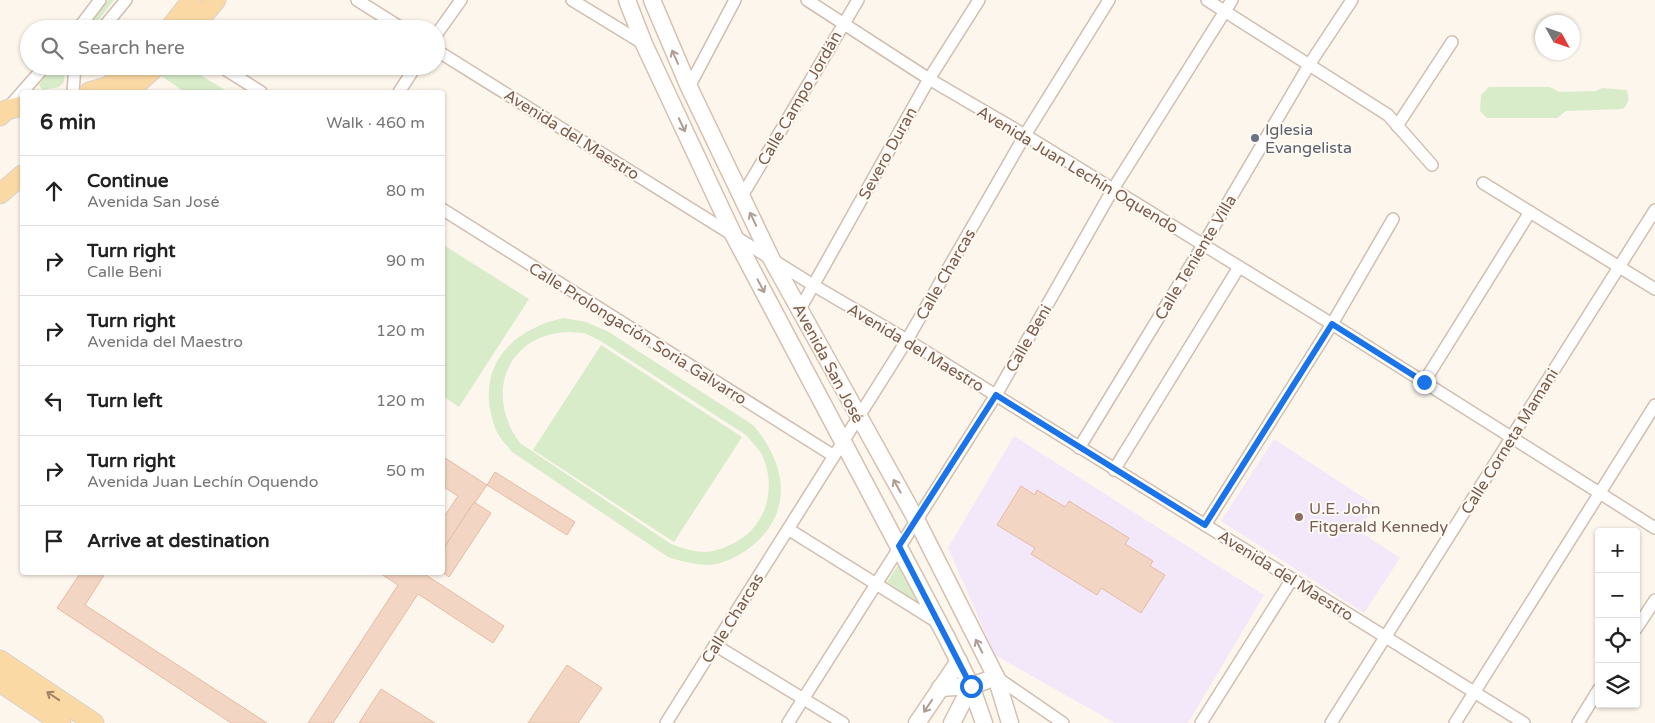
<!DOCTYPE html>
<html lang="en">
<head>
<meta charset="utf-8">
<style>
  :root { --surface:#fff; --page:#f2f2f2; --text:#222; --muted:#767676; --line:#e0e0e0 }
  body { margin:0; font-family:"Varela Round",sans-serif; background:var(--page); color:var(--text) }
  .controls { position:absolute; right:15px; bottom:15px; display:grid; overflow:hidden; border-radius:5px; box-shadow:0 1px 4px #0004 }
  .controls button { width:45px; height:45px; display:grid; place-items:center; padding:0; border:0; border-bottom:1px solid var(--line); background:var(--surface); color:var(--text); font:25px sans-serif }
  .compass { position:absolute; left:1535px; top:15px; width:45px; height:45px; border-radius:50%; background:var(--surface); box-shadow:0 1px 4px #0004; rotate:130deg }
  .stop { position:absolute; width:15px; height:15px; margin:-11px; border:4px solid #1a73e8; border-radius:50%; background:#fff }
  .stop.end { background:#1a73e8; border-color:#fff; box-shadow:0 1px 5px #0008 }
  .list { margin:0; padding:0; list-style:none }
  h2 { display:flex; justify-content:space-between; align-items:center; height:65px; margin:0; padding:0 20px; font-size:21px }
  h2 small { font-size:16px; font-weight:400; color:var(--muted) }
  .list li { display:grid; grid-template-columns:32px 1fr auto; gap:15px; align-items:center; box-sizing:border-box; height:70px; padding:0 20px; border-top:1px solid var(--line) }
  .list b { display:block; font-size:19px; white-space:nowrap }
  .list p { margin:0; font-size:16px; white-space:nowrap; color:var(--muted) }
  .list em { font-size:16px; font-style:normal; color:var(--muted) }
  .icon { flex:none; width:28px; height:28px; fill:none; stroke:currentColor; stroke-width:2; stroke-linecap:round; stroke-linejoin:round }
  .map { position:relative; flex:none; width:1655px; height:723px; overflow:hidden }
  .search { position:absolute; background:var(--surface); box-shadow:0 1px 4px #0004; left:20px; top:20px; width:425px; height:55px; display:flex; align-items:center; gap:12px; box-sizing:border-box; padding:0 18px; border-radius:28px; color:var(--muted); font-size:19px }
  .panel { position:absolute; background:var(--surface); box-shadow:0 1px 4px #0004; left:20px; top:90px; width:425px; height:485px; border-radius:5px }
  .map>svg:first-child { display:block }
  .education { fill:#f3e8fa }
  .green { fill:#d8ecc9; fill-rule:evenodd }
  .building { fill:#f3d5c3; stroke:#e6bba3 }
  .lines { fill:none; stroke-linecap:round; stroke-linejoin:round }
  .street-casing { stroke:#d1beb0; stroke-width:14 }
  .secondary-casing { stroke:#d6c0b0; stroke-width:19 }
  .primary-casing { stroke:#dad1cd; stroke-width:21 }
  .street { stroke:#fff; stroke-width:11 }
  .secondary { stroke:#fff; stroke-width:16 }
  .primary { stroke:#fbd9a5; stroke-width:19 }
  .oneway { stroke:#af9d94 }
  .oneway2 { stroke:#a18267 }
  .route { stroke:#1a73e8; stroke-width:6 }
  .worship-dot { fill:#6b7280; stroke:#fffaf3; stroke-width:2 }
  .education-dot { fill:#8d6e63; stroke:#fffaf3; stroke-width:2 }
  .labels { text-anchor:middle; stroke-width:4; stroke-linejoin:round; paint-order:stroke }
  .street-label { font-size:16px; fill:#7a5c4d; stroke:#fffaf3 }
  .worship-label { font-size:16px; fill:#5b616d; stroke:#fffaf3; text-anchor:start }
  .education-label { font-size:16px; fill:#785e54; stroke:#fffaf3; text-anchor:start }
</style>
</head>
<body>
<div class="map">
<svg width="1655" height="723" viewBox="0 0 1655 723">
  <rect width="100%" height="100%" fill="#fdf6ec"/>
  <g class="education">
    <polygon points="1014,436 1264,595 1188,723 1115,723 995,655 948,548"/>
    <polygon points="1274,439 1375,505 1359,531 1400,558 1364,613 1221,521"/>
  </g>
  <g class="green">
    <polygon points="108,0 114,0 92,29 85,29"/>
    <polygon points="54,66 65,66 64,82 59,87 42,90 39,84"/>
    <polygon points="173,66 186,66 228,92 185,92 161,76"/>
    <path d="M1489,87H1550L1559,92L1596,91L1602,88L1626,90C1630,97 1629,103 1623,109L1566,111L1557,118H1487L1480,111L1481,95Z"/>
    <polygon points="442,244 529,299 459,407 443,396"/>
    <path d="M564,318L586,322L607,331L753,425C788,465 794,515 748,549C737,557 723,564 709,565C695,565 681,561 668,557L512,452C507,445 499,438 496,430C473,372 507,330 564,318ZM569,332L584,333L599,340L746,435C751,441 757,447 761,453C777,484 768,523 738,541C728,546 716,552 705,552C693,552 682,548 671,544L520,443C484,395 506,334 569,332Z"/>
    <polygon points="601,345 742,437 674,542 533,450"/>
    <polygon points="898,565 917,602 887,582"/>
  </g>
  <g class="building">
    <polygon points="442,456 487,485 442,551 442,520 458,496 442,486"/>
    <polygon points="495,472 575,522 567,535 487,485"/>
    <polygon points="1021,486 1035,495 1037,490 1065,507 1069,501 1129,538 1125,544 1153,561 1150,566 1165,575 1141,613 1101,588 1097,595 1031,554 1035,548 997,525"/>
    <polygon points="474,502 491,513 449,577 442,572 442,551"/>
    <polygon points="81,572 106,572 85,605 267,723 231,723 57,608"/>
    <polygon points="378,572 428,572 426,575 504,626 493,643 418,594 333,723 308,723 398,585"/>
    <polygon points="567,665 602,688 578,723 528,723"/>
    <polygon points="381,689 435,723 359,723"/>
  </g>
  <g class="lines">
    <g class="street-casing">
      <g id="street">
        <polyline points="357,0 403,29"/>
        <polyline points="572,0 644,44"/>
        <polyline points="807,0 929,79 1025,135 1332,324 1655,528"/>
        <polyline points="1207,0 1388,115 1432,165"/>
        <polyline points="78,29 100,0"/>
        <polyline points="102,29 126,0"/>
        <polyline points="436,35 461,0"/>
        <polyline points="436,50 813,285 907,340 1524,723"/>
        <polyline points="220,66 261,92"/>
        <polyline points="689,87 735,0"/>
        <polyline points="73,92 75,66"/>
        <polyline points="399,92 416,66"/>
        <polyline points="8,108 45,66"/>
        <polyline points="1397,126 1452,42"/>
        <polyline points="1483,183 1530,212"/>
        <polyline points="742,196 858,0"/>
        <polyline points="442,209 834,456"/>
        <polyline points="800,309 929,79 979,0"/>
        <polyline points="1424,382 1530,212 1655,289"/>
        <polyline points="1079,448 1203,245 1309,65 1352,0"/>
        <polyline points="1114,470 1239,267"/>
        <polyline points="1205,525 1332,324 1393,219"/>
        <polyline points="788,529 937,622"/>
        <polyline points="1636,629 1655,600"/>
        <polyline points="715,645 843,723"/>
        <polyline points="996,677 1063,723"/>
        <polyline points="666,723 907,340 1025,135 1109,0"/>
        <polyline points="788,723 996,395 1113,189 1232,0"/>
        <polyline points="1201,723 1292,579"/>
        <polyline points="1331,723 1655,210"/>
        <polyline points="1455,723 1655,405"/>
        <polyline points="1578,723 1599,689"/>
      </g>
    </g>
    <g class="secondary-casing">
      <g id="secondary">
        <polyline points="627,0 644,44 734,236 947,638 971,686 984,723"/>
        <polyline points="652,0 689,87 772,260 916,519 996,677 1010,723"/>
        <polyline points="940,688 971,686 996,677"/>
        <polyline points="917,723 959,661"/>
        <polyline points="952,723 971,686"/>
      </g>
    </g>
    <g class="primary-casing">
      <g id="primary">
        <polyline points="169,29 192,0"/>
        <polyline points="192,29 216,0"/>
        <polyline points="89,92 109,86 131,66"/>
        <polyline points="128,92 157,66"/>
        <polyline points="0,116 6,110 22,106"/>
        <polyline points="0,194 22,175"/>
        <polyline points="0,660 94,723"/>
        <polyline points="0,682 61,723"/>
      </g>
    </g>
    <use href="#street" class="street"/>
    <use href="#secondary" class="secondary"/>
    <use href="#primary" class="primary"/>
  </g>
  <defs><path id="oneway-shaft" d="M-6 0H5M1.5-3L5.5 0L1.5 3" fill="none" stroke-width="1.6" stroke-linecap="round" stroke-linejoin="round" transform="scale(1.25)"/></defs>
  <g class="oneway">
    <use href="#oneway-shaft" transform="translate(675 57) rotate(-114)"/>
    <use href="#oneway-shaft" transform="translate(682 125) rotate(65)"/>
    <use href="#oneway-shaft" transform="translate(753 219) rotate(-115)"/>
    <use href="#oneway-shaft" transform="translate(761 286) rotate(62)"/>
    <use href="#oneway-shaft" transform="translate(897 486) rotate(-119)"/>
    <use href="#oneway-shaft" transform="translate(979 646) rotate(-117)"/>
    <use href="#oneway-shaft" transform="translate(928 706) rotate(124)"/>
  </g>
  <use class="oneway2" href="#oneway-shaft" transform="translate(53 696) rotate(-146)"/>
  <g class="lines">
    <polyline class="route" points="971,686 899,546 996,395 1205,525 1332,324 1424,382"/>
  </g>
  <circle class="worship-dot" cx="1255" cy="138" r="5"/>
  <circle class="education-dot" cx="1299" cy="517" r="5"/>
  <g class="labels">
    <g class="street-label">
      <text transform="translate(799 98) rotate(-60)" y="6">Calle Campo Jordán</text>
      <text transform="translate(572 134) rotate(32)" y="6">Avenida del Maestro</text>
      <text transform="translate(887 153) rotate(-61)" y="6">Severo Duran</text>
      <text transform="translate(1078 169) rotate(31)" y="6">Avenida Juan Lechín Oquendo</text>
      <text transform="translate(1195 257) rotate(-59)" y="6">Calle Teniente Villa</text>
      <text transform="translate(945 274) rotate(-60)" y="6">Calle Charcas</text>
      <text transform="translate(638 333) rotate(32)" y="6">Calle Prolongación Soria Galvarro</text>
      <text transform="translate(1028 338) rotate(-60)" y="6">Calle Beni</text>
      <text transform="translate(916 347) rotate(31)" y="6">Avenida del Maestro</text>
      <text transform="translate(829 363) rotate(62)" y="6">Avenida San José</text>
      <text transform="translate(1509 441) rotate(-58)" y="6">Calle Corneta Mamani</text>
      <text transform="translate(1286 575) rotate(32)" y="6">Avenida del Maestro</text>
      <text transform="translate(732 618) rotate(-58)" y="6">Calle Charcas</text>
    </g>
    <g class="worship-label">
      <text x="1265" y="135">Iglesia<tspan x="1265" dy="18">Evangelista</tspan></text>
    </g>
    <g class="education-label">
      <text x="1309" y="514">U.E. John<tspan x="1309" dy="18">Fitgerald Kennedy</tspan></text>
    </g>
  </g>
</svg>
<div class="controls">
<button>+</button>
<button>−</button>
<button><svg class="icon" aria-label="locate" viewBox="0 0 24 24"><circle cx="12" cy="12" r="6"/><path d="M12 2v4M12 18v4M2 12h4M18 12h4"/></svg></button>
<button><svg class="icon" aria-label="layers" viewBox="0 0 24 24"><path d="M12 4l9 5-9 5-9-5zM3 14l9 5 9-5"/></svg></button>
</div>
<svg class="compass" viewBox="-18 -18 36 36"><path d="M0-13l5 13h-10z" fill="#e53935"/><path d="M0 13l5-13h-10z" fill="#767676"/></svg>
<div class="stop" style="left:971px;top:686px"></div>
<div class="stop end" style="left:1424px;top:382px"></div>
<div class="search"><svg class="icon" aria-label="search" viewBox="0 0 24 24"><circle cx="10" cy="10" r="6"/><path d="M15 15l6 6"/></svg>Search here</div>
<section class="panel">
<h2>6 min<small>Walk · 460 m</small></h2>
<ul class="list">
<li><svg class="icon" aria-label="ahead" viewBox="0 0 24 24"><path d="M12 20V5M6 11l6-6 6 6"/></svg><div><b>Continue</b><p>Avenida San José</p></div><em>80 m</em></li>
<li><svg class="icon" aria-label="right" viewBox="0 0 24 24"><path d="M7 20v-9h11M14 6l5 5-5 5"/></svg><div><b>Turn right</b><p>Calle Beni</p></div><em>90 m</em></li>
<li><svg class="icon" aria-label="right" viewBox="0 0 24 24"><path d="M7 20v-9h11M14 6l5 5-5 5"/></svg><div><b>Turn right</b><p>Avenida del Maestro</p></div><em>120 m</em></li>
<li><svg class="icon" aria-label="left" viewBox="0 0 24 24"><path d="M17 20v-9H6M10 6l-5 5 5 5"/></svg><div><b>Turn left</b></div><em>120 m</em></li>
<li><svg class="icon" aria-label="right" viewBox="0 0 24 24"><path d="M7 20v-9h11M14 6l5 5-5 5"/></svg><div><b>Turn right</b><p>Avenida Juan Lechín Oquendo</p></div><em>50 m</em></li>
<li><svg class="icon" aria-label="arrive" viewBox="0 0 24 24"><path d="M6 21V4h12l-3 4 3 4H6"/></svg><div><b>Arrive at destination</b></div></li>
</ul>
</section>
</div>
</body>
</html>
